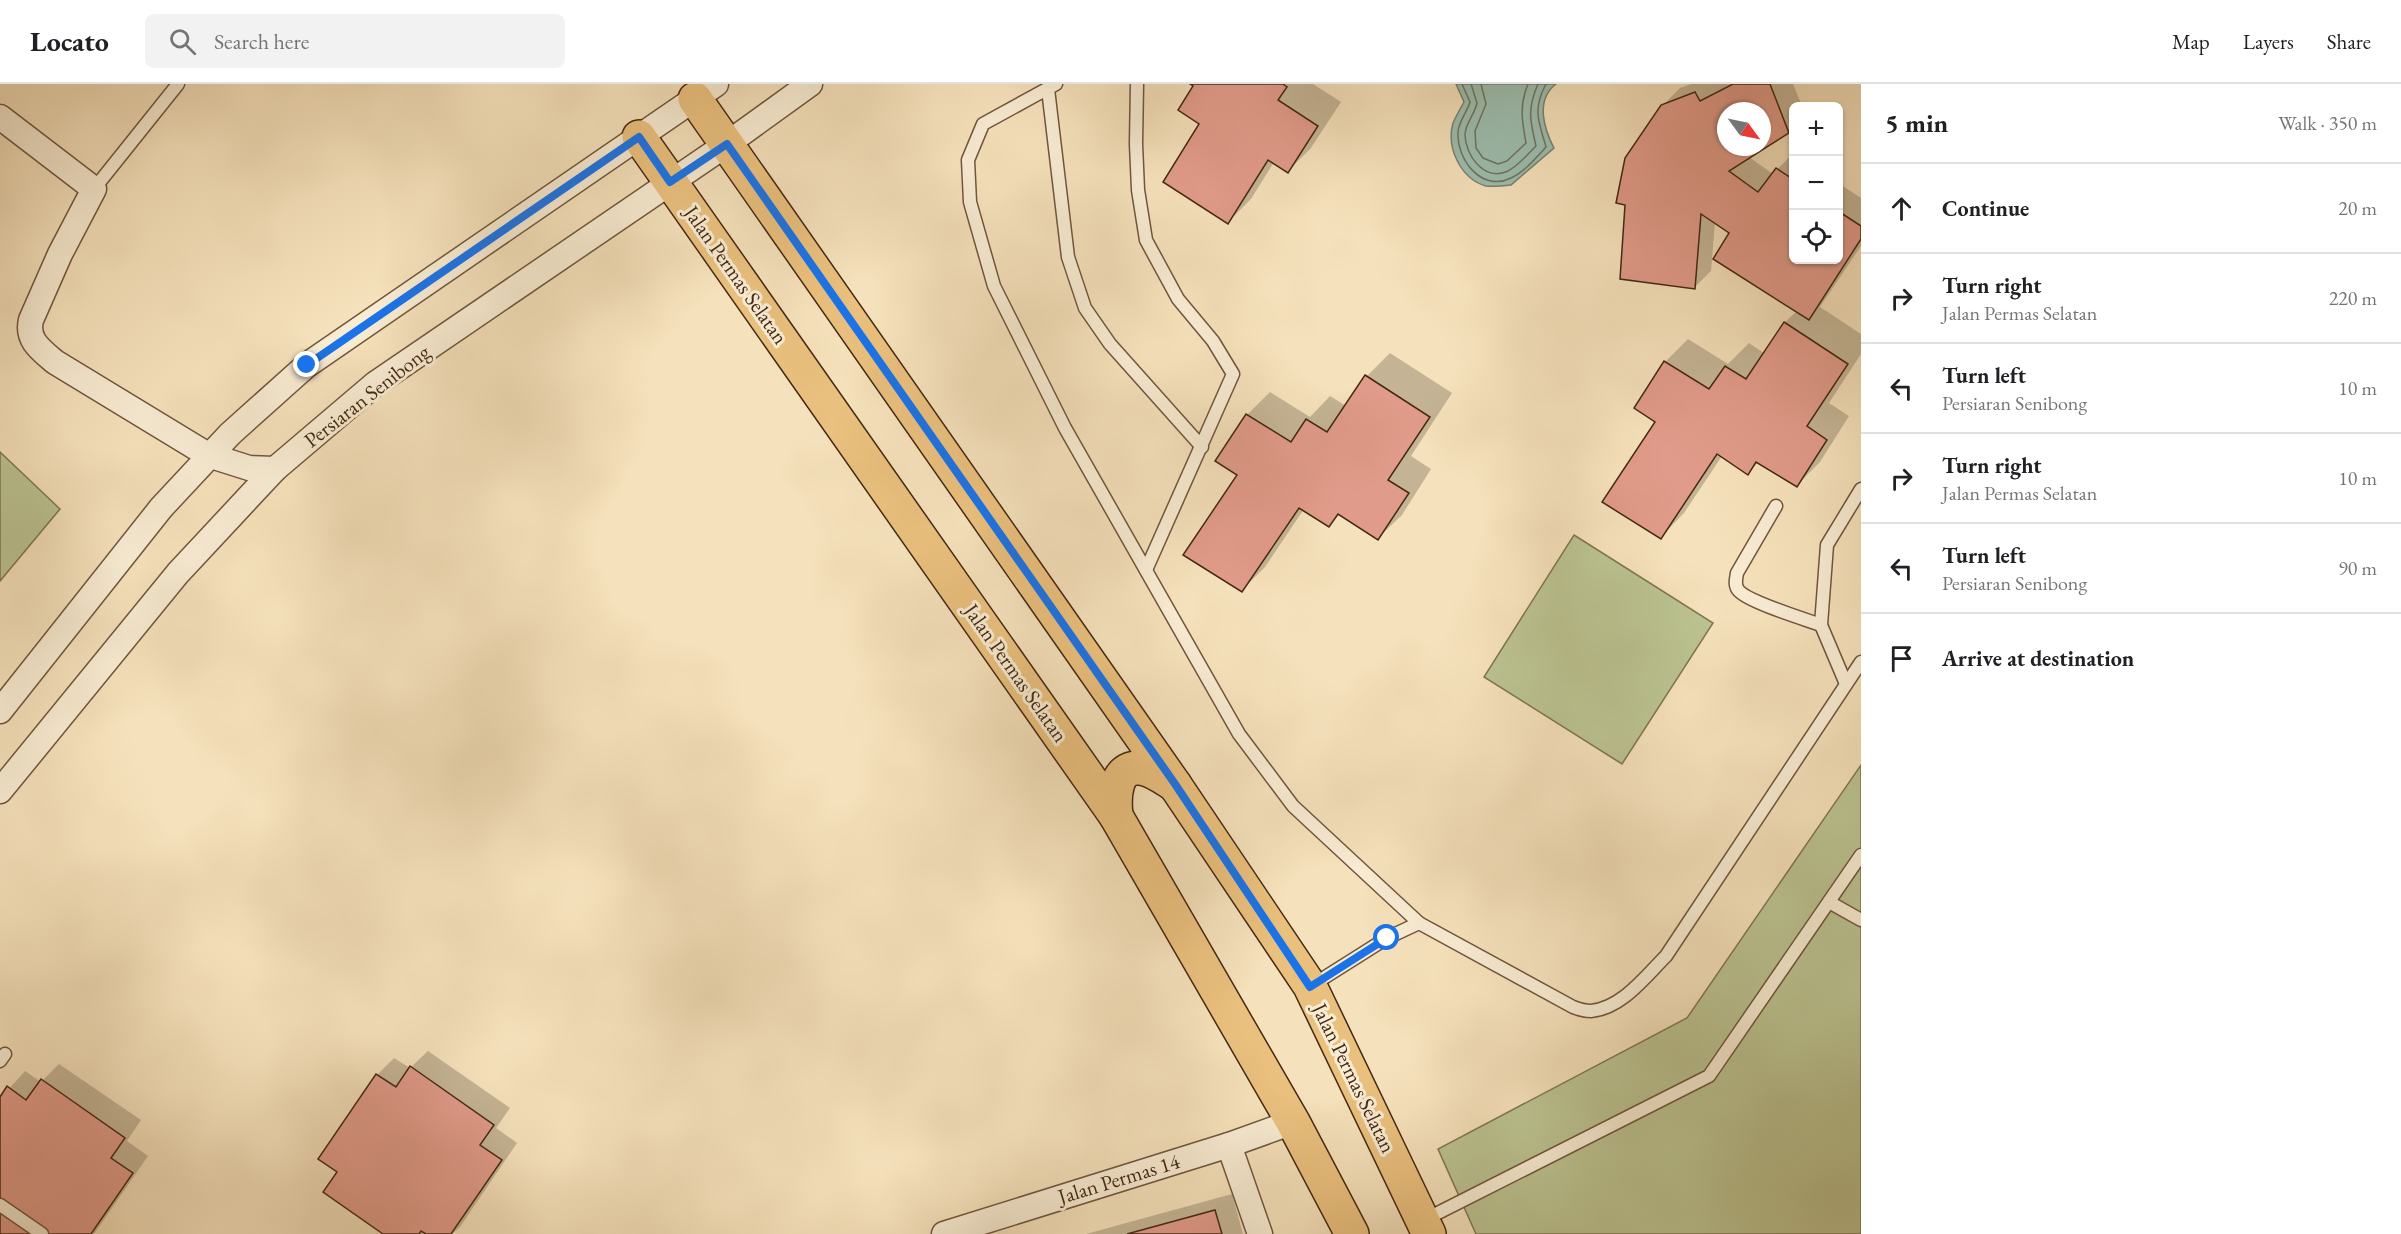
<!DOCTYPE html>
<html lang="en">
<head>
<meta charset="utf-8">
<style>
  :root { --surface:#fff; --page:#f2f2f2; --text:#202124; --muted:#757577; --line:#e0e0e0 }
  body { margin:0; font-family:"EB Garamond",serif; background:var(--page); color:var(--text) }
  .controls { position:absolute; right:18px; top:18px; display:grid; overflow:hidden; border-radius:9px; box-shadow:0 2px 4px #0004 }
  .controls button { width:54px; height:54px; display:grid; place-items:center; padding:0; border:0; border-bottom:2px solid var(--line); background:var(--surface); color:var(--text); font:30px sans-serif }
  .compass { position:absolute; left:1717px; top:18px; width:54px; height:54px; border-radius:50%; background:var(--surface); box-shadow:0 2px 4px #0004; rotate:123deg }
  .stop { position:absolute; width:18px; height:18px; margin:-14px; border:4px solid #1a73e8; border-radius:50%; background:#fff }
  .stop.end { background:#1a73e8; border-color:#fff; box-shadow:0 2px 6px #0008 }
  .list { margin:0; padding:0; list-style:none }
  h2 { display:flex; justify-content:space-between; align-items:center; height:78px; margin:0; padding:0 24px; font-size:26px }
  h2 small { font-size:20px; font-weight:400; color:var(--muted) }
  .list li { display:grid; grid-template-columns:39px 1fr auto; gap:18px; align-items:center; box-sizing:border-box; height:90px; padding:0 24px; border-top:2px solid var(--line) }
  .list b { display:block; font-size:22px; white-space:nowrap }
  .list p { margin:0; font-size:20px; white-space:nowrap; color:var(--muted) }
  .list em { font-size:20px; font-style:normal; color:var(--muted) }
  .icon { flex:none; width:33px; height:33px; fill:none; stroke:currentColor; stroke-width:2; stroke-linecap:round; stroke-linejoin:round }
  .map { position:relative; flex:none; width:1861px; height:1150px; overflow:hidden }
  header { display:flex; align-items:center; gap:36px; box-sizing:border-box; height:84px; padding:0 30px; background:var(--surface); border-bottom:2px solid var(--line) }
  header strong { font-size:28px }
  nav { display:flex; gap:33px; margin-inline-start:auto; font-size:21px }
  .search { width:420px; height:54px; background:var(--page); display:flex; align-items:center; gap:15px; box-sizing:border-box; padding:0 21px; border-radius:9px; color:var(--muted); font-size:22px }
  main { display:flex }
  aside { flex:1; background:var(--surface) }
  .map>svg:first-child { display:block }
  .green { fill:#bbc391; stroke:#7f7652; stroke-width:1.5 }
  .water { fill:#9cbeaf; stroke:#788271; stroke-width:1.5 }
  .shadow { fill:#0003; fill-rule:evenodd }
  .lines { fill:none; stroke-linecap:round; stroke-linejoin:round }
  .shore { stroke:#707361; stroke-width:1.5 }
  .building { fill:#e19b8a; stroke:#432813; stroke-width:1.5; fill-rule:evenodd }
  .service-casing { stroke:#70563d; stroke-width:15 }
  .minor-casing { stroke:#70563d; stroke-width:27 }
  .primary-casing { stroke:#432813; stroke-width:36 }
  .service { stroke:#f8ecd3; stroke-width:12 }
  .minor { stroke:#f8ecd3; stroke-width:24 }
  .primary { stroke:#eac07e; stroke-width:33 }
  .route { stroke:#1a73e8; stroke-width:8 }
  .labels { text-anchor:middle; stroke-width:6; stroke-linejoin:round; paint-order:stroke }
  .street-label { font-size:21px; fill:#432813; stroke:#f8ecd3 }
</style>
</head>
<body>
<header>
<strong>Locato</strong>
<div class="search"><svg class="icon" aria-label="search" viewBox="0 0 24 24"><circle cx="10" cy="10" r="6"/><path d="M15 15l6 6"/></svg>Search here</div>
<nav><a>Map</a><a>Layers</a><a>Share</a></nav>
</header>
<main>
<div class="map">
<svg width="1861" height="1150" viewBox="0 0 1861 1150">
  <rect width="100%" height="100%" fill="#f5e1bb"/>
  <filter id="stains"><feTurbulence type="fractalNoise" baseFrequency=".00333" numOctaves="4"/><feColorMatrix values="0 0 0 0 .2 0 0 0 0 .09 0 0 0 0 .02 0 0 0 .5 -.17"/></filter>
  <radialGradient id="worn" r=".72"><stop offset=".6" stop-color="#630" stop-opacity="0"/><stop offset="1" stop-color="#630" stop-opacity=".3"/></radialGradient>
  <g class="green">
    <polygon points="0,368 60,425 0,497"/>
    <polygon points="1574,451 1713,539 1622,680 1484,593"/>
    <polygon points="1861,681 1861,1150 1476,1150 1438,1065 1687,934"/>
  </g>
  <path class="water" d="M1456,0H1556C1535,16 1544,45 1554,64L1511,101C1503,102 1494,103 1486,102C1461,95 1446,64 1453,39C1456,32 1460,25 1464,18Z"/>
  <g class="shadow">
    <polygon points="1193,0 1313,0 1341,18 1311,64 1288,87 1274,78 1251,115 1228,138 1195,2"/>
    <path d="M1691,0H1793L1802,22H1794V43L1749,73L1773,90L1794,68V176H1838V99L1861,114V162L1820,223L1861,250V270L1829,319L1849,332L1820,378L1797,401L1759,377L1748,389L1722,372L1684,429L1661,453L1658,338L1665,278L1688,255L1728,280L1749,259L1764,269L1785,238L1797,227L1732,148L1715,138L1711,187L1694,204L1663,21L1680,4ZM1726,27H1762V63H1726Z"/>
    <polygon points="1390,269 1452,309 1411,372 1431,385 1402,431 1378,454 1340,430 1329,441 1304,425 1265,483 1242,506 1239,390 1247,331 1270,308 1310,333 1330,312 1346,322 1367,292"/>
    <polygon points="428,967 510,1024 496,1044 517,1059 460,1143 452,1150 429,1150 425,1147 423,1150 385,1150 339,1088 320,1075 377,991 394,974 410,984"/>
    <polygon points="59,980 141,1036 127,1057 148,1072 94,1150 0,1150 0,1015 25,987 41,998"/>
    <polygon points="1232,1110 1243,1150 1086,1150"/>
  </g>
  <g class="lines">
    <g class="shore">
      <path d="M1462,0L1470,18C1467,28 1459,37 1458,48C1456,74 1481,109 1511,94C1524,88 1536,74 1546,63C1539,38 1532,26 1546,0"/>
      <path d="M1471,0L1477,19C1475,30 1466,38 1465,50C1465,71 1484,98 1508,87C1518,82 1528,70 1536,62C1530,37 1527,25 1538,0"/>
      <path d="M1481,0L1486,20L1475,47L1476,64L1483,74L1498,80L1507,77L1526,59C1522,37 1519,22 1528,0"/>
    </g>
  </g>
  <g class="building">
    <polygon points="1190,0 1283,0 1287,3 1278,16 1318,42 1288,89 1268,76 1228,140 1163,98 1199,40 1178,26 1193,2"/>
    <path d="M1733,0H1770L1789,49L1729,87L1758,108L1776,84L1794,96V176H1838V127L1861,142V155L1809,236L1713,175L1729,149L1701,130L1695,205L1620,195L1625,121L1616,119L1625,74L1661,21L1695,8L1700,17ZM1726,27H1762V63H1726Z"/>
    <polygon points="1784,238 1848,280 1807,342 1827,356 1797,403 1756,378 1748,391 1717,370 1661,455 1602,418 1655,338 1634,324 1664,277 1709,305 1725,282 1746,295"/>
    <polygon points="1365,291 1430,333 1388,396 1409,409 1378,456 1338,430 1329,443 1299,424 1242,508 1183,471 1237,391 1215,377 1246,330 1291,358 1306,335 1327,348"/>
    <polygon points="410,982 494,1041 480,1061 502,1076 451,1150 426,1150 421,1147 419,1150 383,1150 323,1108 337,1088 318,1075 376,990 396,1003"/>
    <polygon points="41,995 125,1054 111,1074 133,1089 91,1150 0,1150 0,1013 7,1002 26,1016"/>
    <polygon points="1215,1126 1222,1150 1127,1150"/>
  </g>
  <g class="lines">
    <g class="service-casing">
      <g id="service">
        <polyline points="1056,0 983,40 968,76 970,118 994,202 1065,344 1239,650 1293,722 1419,839"/>
        <polyline points="1137,0 1136,60 1138,106 1146,156 1178,215 1213,257 1233,290 1146,486"/>
        <polyline points="1048,5 1068,173 1085,224 1110,260 1202,363"/>
        <polyline points="94,105 178,0"/>
        <path d="M1776,422L1737,489C1736,495 1734,502 1739,507C1749,518 1804,535 1821,541"/>
        <polyline points="1846,600 1821,541 1827,461 1861,405"/>
        <polyline points="1829,818 1861,836"/>
        <path d="M1311,902L1387,854L1419,839L1573,923C1578,925 1585,927 1591,927C1622,924 1645,893 1666,872L1861,578"/>
        <polyline points="0,977 5,970"/>
        <polyline points="0,1121 42,1150"/>
        <polyline points="1424,1136 1709,992 1861,771"/>
      </g>
    </g>
    <g class="minor-casing">
      <g id="minor">
        <path d="M0,33L94,105L60,170L31,236C26,256 41,266 55,278L208,371L249,384L275,385"/>
        <polyline points="0,627 161,424 230,350 307,281 716,0"/>
        <polyline points="0,707 178,489 275,385 375,300 727,60 810,0"/>
        <polyline points="1229,1061 1260,1150"/>
        <polyline points="944,1150 1229,1061 1293,1038"/>
      </g>
    </g>
    <g class="primary-casing">
      <g id="primary">
        <polyline points="695,15 1175,701 1310,902 1429,1150"/>
        <polyline points="639,53 1116,732 1293,1038 1352,1150"/>
        <path d="M1116,732C1114,714 1114,682 1140,684C1152,685 1165,695 1175,701"/>
      </g>
    </g>
    <use href="#service" class="service"/>
    <use href="#minor" class="minor"/>
    <use href="#primary" class="primary"/>
  </g>
  <g class="lines">
    <polyline class="route" points="307,281 639,53 670,98 727,60 1175,700 1310,903 1387,854"/>
  </g>
  <g class="labels">
    <g class="street-label">
      <text transform="translate(736 191) rotate(55)" y="7">Jalan Permas Selatan</text>
      <text transform="translate(367 312) rotate(-38)" y="7">Persiaran Senibong</text>
      <text transform="translate(1016 589) rotate(55)" y="7">Jalan Permas Selatan</text>
      <text transform="translate(1354 994) rotate(64)" y="7">Jalan Permas Selatan</text>
      <text transform="translate(1119 1095) rotate(-17)" y="7">Jalan Permas 14</text>
    </g>
  </g>
  <rect width="100%" height="100%" filter="url(#stains)"/>
  <rect width="100%" height="100%" fill="url(#worn)"/>
</svg>
<div class="controls">
<button>+</button>
<button>−</button>
<button><svg class="icon" aria-label="locate" viewBox="0 0 24 24"><circle cx="12" cy="12" r="6"/><path d="M12 2v4M12 18v4M2 12h4M18 12h4"/></svg></button>
</div>
<svg class="compass" viewBox="-18 -18 36 36"><path d="M0-13l5 13h-10z" fill="#e53935"/><path d="M0 13l5-13h-10z" fill="#757577"/></svg>
<div class="stop" style="left:1387px;top:854px"></div>
<div class="stop end" style="left:307px;top:281px"></div>
</div>
<aside>
<h2>5 min<small>Walk · 350 m</small></h2>
<ul class="list">
<li><svg class="icon" aria-label="ahead" viewBox="0 0 24 24"><path d="M12 20V5M6 11l6-6 6 6"/></svg><div><b>Continue</b></div><em>20 m</em></li>
<li><svg class="icon" aria-label="right" viewBox="0 0 24 24"><path d="M7 20v-9h11M14 6l5 5-5 5"/></svg><div><b>Turn right</b><p>Jalan Permas Selatan</p></div><em>220 m</em></li>
<li><svg class="icon" aria-label="left" viewBox="0 0 24 24"><path d="M17 20v-9H6M10 6l-5 5 5 5"/></svg><div><b>Turn left</b><p>Persiaran Senibong</p></div><em>10 m</em></li>
<li><svg class="icon" aria-label="right" viewBox="0 0 24 24"><path d="M7 20v-9h11M14 6l5 5-5 5"/></svg><div><b>Turn right</b><p>Jalan Permas Selatan</p></div><em>10 m</em></li>
<li><svg class="icon" aria-label="left" viewBox="0 0 24 24"><path d="M17 20v-9H6M10 6l-5 5 5 5"/></svg><div><b>Turn left</b><p>Persiaran Senibong</p></div><em>90 m</em></li>
<li><svg class="icon" aria-label="arrive" viewBox="0 0 24 24"><path d="M6 21V4h12l-3 4 3 4H6"/></svg><div><b>Arrive at destination</b></div></li>
</ul>
</aside>
</main>
</body>
</html>
